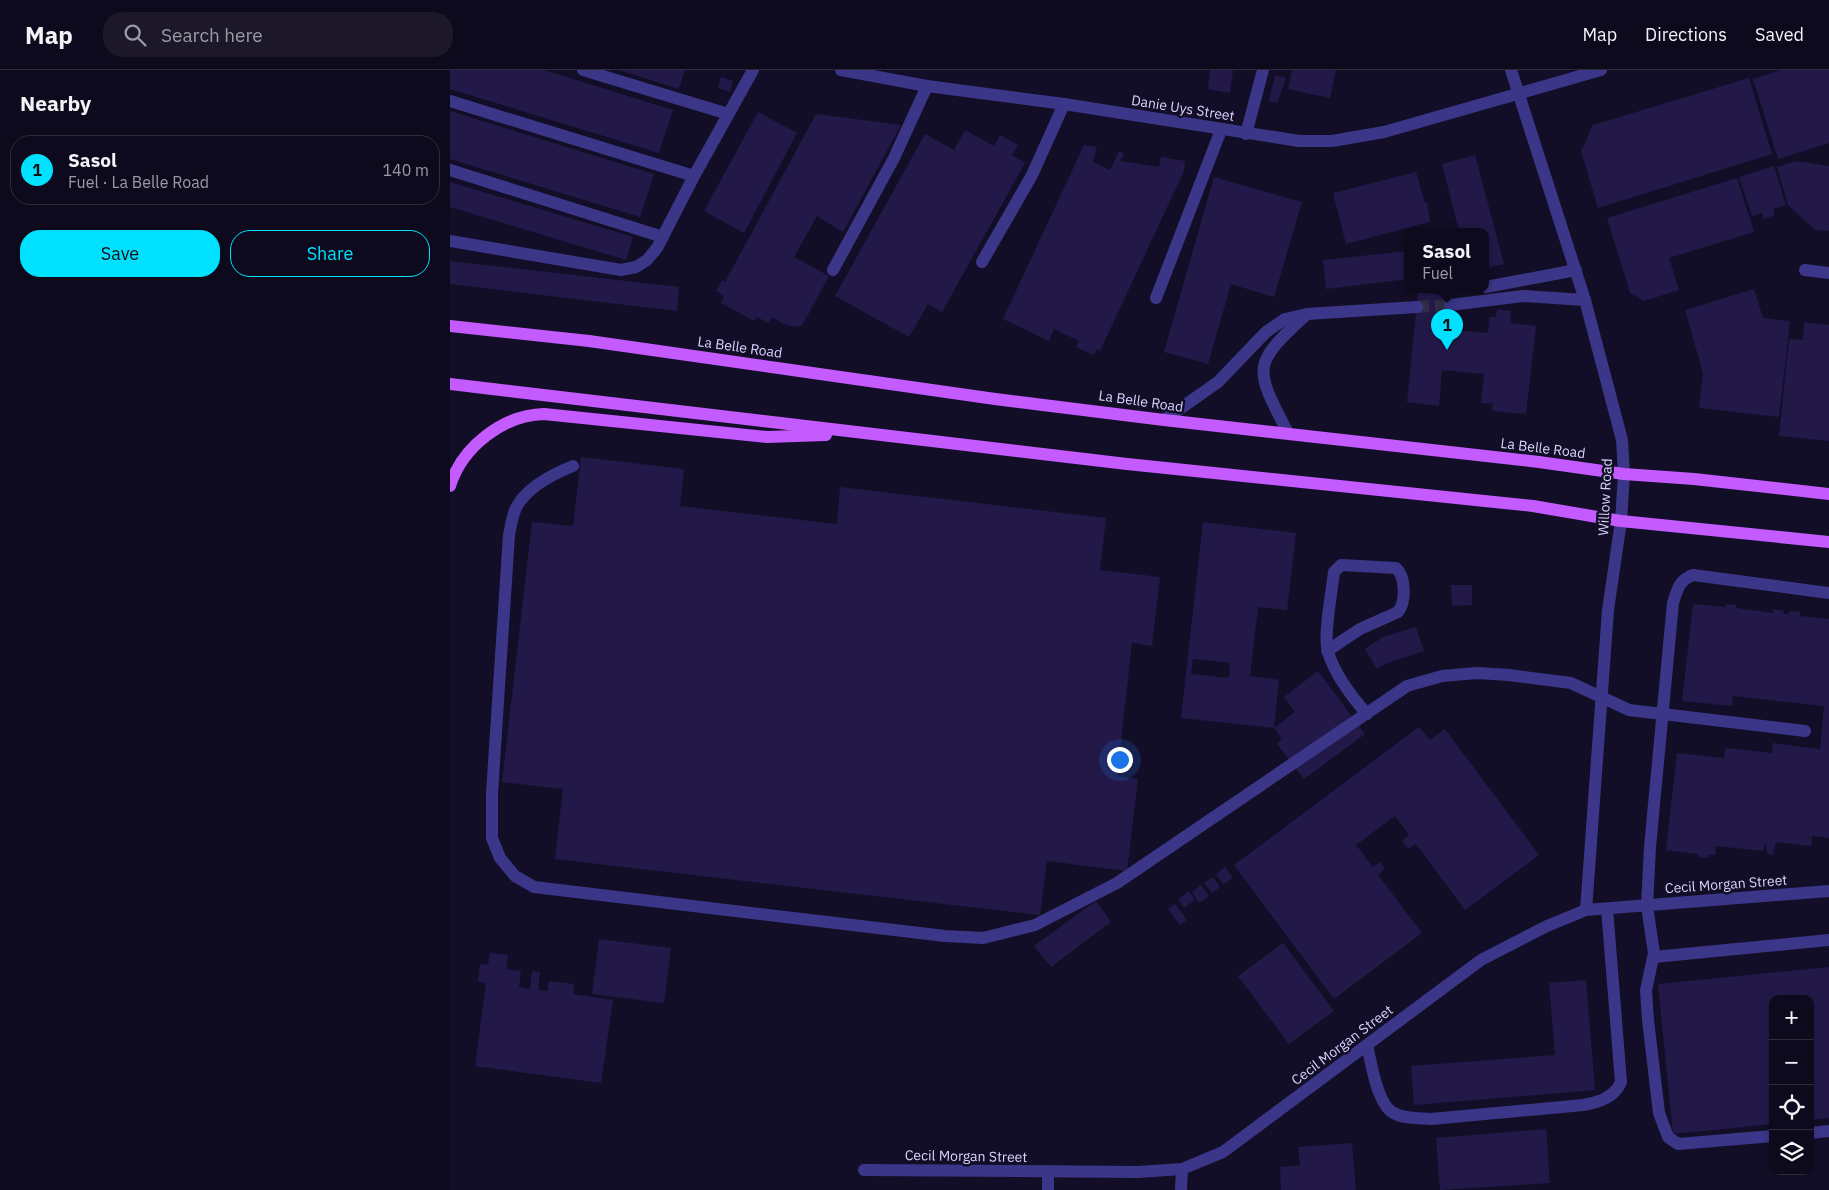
<!DOCTYPE html>
<html lang="en">
<head>
<meta charset="utf-8">
<style>
  :root { --surface:#0e0a1d; --page:#1c182a; --text:#f1f3f6; --muted:#9b9aa4; --line:#2e2b3b; --accent:#00e1ff }
  body { margin:0; font-family:"IBM Plex Sans",sans-serif; background:var(--page); color:var(--text) }
  .controls { position:absolute; right:15px; bottom:15px; display:grid; overflow:hidden; border-radius:10px; box-shadow:0 2px 8px #0003 }
  .controls button { width:45px; height:45px; display:grid; place-items:center; padding:0; border:0; border-bottom:1px solid var(--line); background:var(--surface); color:var(--text); font:25px sans-serif }
  .you { position:absolute; left:669px; top:689px; width:18px; height:18px; margin:-12px; border:4px solid #fff; border-radius:50%; background:#1a73e8; box-shadow:0 0 0 8px #1a73e833 }
  .badge { display:grid; place-items:center; width:32px; height:32px; border-radius:50%; background:var(--accent); color:#111; font-size:16px; font-weight:700 }
  .pin { position:absolute; translate:-50% -41px; filter:drop-shadow(0 1px 2px #0008) }
  .pin::after { content:''; position:absolute; top:26px; width:18px; height:15px; background:inherit; clip-path:polygon(0 0,100% 0,50% 100%) }
  .popup { position:absolute; left:954px; top:158px; width:85px; height:65px; box-sizing:border-box; display:grid; place-content:center; border-radius:10px; background:var(--surface); filter:drop-shadow(0 1px 4px #0005); font-size:16px; white-space:nowrap; color:var(--muted) }
  .popup b { font-size:19px; color:var(--text) }
  .popup::after { content:''; position:absolute; left:50%; top:100%; margin-left:-10px; border:10px solid transparent; border-top-color:var(--surface) }
  .list { margin:0; padding:0; list-style:none }
  h2 { display:flex; justify-content:space-between; align-items:center; height:65px; margin:0; padding:0 20px; font-size:21px }
  h2 small { font-size:16px; font-weight:400; color:var(--muted) }
  .list li { display:grid; grid-template-columns:32px 1fr auto; gap:15px; align-items:center; box-sizing:border-box; height:70px; margin:0 10px 10px; padding:0 10px; border:1px solid var(--line); border-radius:20px }
  .list b { display:block; font-size:19px; white-space:nowrap }
  .list p { margin:0; font-size:16px; white-space:nowrap; color:var(--muted) }
  .list em { font-size:16px; font-style:normal; color:var(--muted) }
  .actions { display:flex; gap:10px; padding:15px 20px }
  .actions a { flex:1; padding:11px 0; border:1px solid var(--accent); border-radius:20px; text-align:center; font-size:18px; color:var(--accent) }
  .actions .main { background:var(--accent); color:#111 }
  .icon { flex:none; width:28px; height:28px; fill:none; stroke:currentColor; stroke-width:2; stroke-linecap:round; stroke-linejoin:round }
  .map { position:relative; flex:none; width:1379px; height:1120px; overflow:hidden }
  header { display:flex; align-items:center; gap:30px; box-sizing:border-box; height:70px; padding:0 25px; background:var(--surface); border-bottom:1px solid var(--line) }
  header strong { font-size:24px }
  nav { display:flex; gap:28px; margin-inline-start:auto; font-size:18px }
  .search { width:350px; height:45px; background:var(--page); display:flex; align-items:center; gap:12px; box-sizing:border-box; padding:0 18px; border-radius:20px; color:var(--muted); font-size:19px }
  main { display:flex }
  aside { flex:1; background:var(--surface) }
  .map>svg:first-child { display:block }
  .building { fill:#231949; fill-rule:evenodd }
  .lines { fill:none; stroke-linecap:round; stroke-linejoin:round }
  .minor-tunnel { stroke:#312c47; stroke-width:12; stroke-dasharray:12 6; stroke-linecap:butt }
  .minor { stroke:#3b3688; stroke-width:12 }
  .major { stroke:#c45bff; stroke-width:12 }
  .labels { text-anchor:middle; stroke-width:5; stroke-linejoin:round; paint-order:stroke }
  .street-label { font-size:14px; fill:#d9d4ff; stroke:#130e27 }
</style>
</head>
<body>
<header>
<strong>Map</strong>
<div class="search"><svg class="icon" aria-label="search" viewBox="0 0 24 24"><circle cx="10" cy="10" r="6"/><path d="M15 15l6 6"/></svg>Search here</div>
<nav><a>Map</a><a>Directions</a><a>Saved</a></nav>
</header>
<main>
<aside>
<h2>Nearby<small></small></h2>
<ul class="list">
<li><span class="badge">1</span><div><b>Sasol</b><p>Fuel · La Belle Road</p></div><em>140 m</em></li>
</ul>
<div class="actions"><a class="main">Save</a><a>Share</a></div>
</aside>
<div class="map">
<svg width="1379" height="1120" viewBox="0 0 1379 1120">
  <rect width="100%" height="100%" fill="#130e27"/>
  <g class="building">
    <polygon points="0,0 94,0 223,40 209,83 0,19"/>
    <polygon points="169,0 235,0 229,19"/>
    <polygon points="760,0 783,0 780,23 758,19"/>
    <polygon points="842,0 886,0 880,28 838,19"/>
    <polygon points="1331,0 1379,0 1379,73 1328,89 1303,9"/>
    <polygon points="825,5 836,8 827,33 819,31"/>
    <polygon points="271,7 283,11 280,22 268,18"/>
    <polygon points="1299,8 1322,84 1148,138 1131,81 1143,55"/>
    <polygon points="0,41 204,104 190,147 0,89"/>
    <polygon points="308,42 347,63 294,163 254,141"/>
    <polygon points="366,44 451,55 393,162 367,146 344,187 379,206 353,254 349,257 336,255 322,247 318,253 307,247 304,251 271,233 274,226 266,221 272,210 275,212"/>
    <polygon points="515,60 544,76 550,65 568,75 562,85 575,93 492,242 478,234 459,267 385,226 475,64 504,80"/>
    <polygon points="634,75 647,77 643,92 660,100 669,81 674,84 670,91 709,97 711,87 735,91 734,101 650,281 647,279 644,285 626,277 629,271 604,259 599,271 553,249"/>
    <polygon points="1025,85 1054,194 1036,198 1036,161 1009,161 992,94"/>
    <polygon points="1346,91 1379,96 1379,161 1365,160 1338,135 1327,97"/>
    <polygon points="1324,96 1336,135 1323,139 1325,145 1314,149 1312,143 1302,146 1289,107"/>
    <polygon points="966,102 975,133 977,132 980,152 896,174 883,123"/>
    <polygon points="764,107 852,132 824,227 781,214 758,294 714,282"/>
    <polygon points="1287,108 1304,162 1219,188 1229,220 1194,231 1180,223 1157,148"/>
    <polygon points="0,112 183,167 176,190 0,137"/>
    <polygon points="958,181 958,209 876,219 873,190"/>
    <polygon points="0,191 229,217 227,241 0,214"/>
    <polygon points="1304,219 1313,248 1340,251 1329,347 1249,338 1253,303 1235,240"/>
    <polygon points="968,222 1000,226 997,259 1038,263 1040,247 1046,247 1047,239 1061,241 1060,253 1086,256 1076,344 1042,341 1043,331 1041,334 1031,333 1034,304 992,300 989,336 957,332"/>
    <polygon points="1354,252 1379,255 1379,371 1329,366 1339,269 1353,270"/>
    <polygon points="131,387 234,399 230,436 387,454 390,417 656,448 650,500 710,507 702,576 682,573 667,706 688,709 677,801 597,791 590,845 105,789 113,719 52,712 82,452 123,456"/>
    <path d="M753,452L846,463L837,540L808,537L800,606L829,610L824,658L731,648ZM743,589L780,593L779,608L741,604Z"/>
    <polygon points="1001,515 1022,515 1022,535 1002,536"/>
    <polygon points="1243,534 1275,537 1276,534 1286,535 1286,538 1323,543 1323,539 1334,541 1333,544 1339,544 1339,541 1350,542 1350,546 1379,549 1379,768 1362,766 1361,776 1326,772 1323,785 1317,784 1316,771 1313,781 1266,776 1265,785 1259,785 1258,788 1248,787 1248,784 1216,780 1227,683 1274,688 1275,678 1322,683 1323,673 1370,679 1374,636 1283,626 1282,636 1232,631"/>
    <polygon points="966,557 974,581 937,593 927,599 915,579 933,567"/>
    <polygon points="868,601 915,664 854,709 827,674 832,669 824,658 845,642 834,627"/>
    <polygon points="969,657 980,670 995,659 1089,785 1015,840 966,774 958,779 952,771 959,765 945,746 906,775 923,797 930,792 935,799 928,805 972,863 884,929 784,795"/>
    <polygon points="775,797 783,808 773,814 766,804"/>
    <polygon points="763,807 770,817 762,823 754,813"/>
    <polygon points="751,815 759,826 749,833 742,822"/>
    <polygon points="739,821 745,830 734,838 728,829"/>
    <polygon points="646,831 661,852 601,897 584,876"/>
    <polygon points="725,834 737,850 730,855 718,839"/>
    <polygon points="149,869 221,878 214,933 142,924"/>
    <polygon points="833,873 884,941 839,974 788,906"/>
    <polygon points="40,883 58,885 56,899 71,901 69,917 80,919 82,901 90,902 88,920 97,921 99,911 124,914 123,924 163,930 151,1013 25,996 36,913 28,912 30,894 38,895"/>
    <polygon points="1379,897 1379,1048 1360,1050 1360,929 1323,929 1323,1054 1223,1064 1208,914"/>
    <polygon points="1136,910 1145,1020 964,1035 961,996 1105,985 1099,913"/>
    <polygon points="1096,1059 1100,1113 990,1120 986,1068"/>
    <polygon points="902,1073 906,1120 831,1120 830,1097 850,1095 848,1077"/>
  </g>
  <g class="lines">
    <polyline class="minor-tunnel" points="967,237 1000,235"/>
    <g class="minor">
      <polyline points="133,0 278,44"/>
      <polyline points="391,0 477,16 614,34 849,71 882,71 934,62 1151,0"/>
      <polyline points="1061,0 1135,230 1172,370 1174,404 1171,451 1158,540 1136,840"/>
      <polyline points="0,31 244,106"/>
      <polyline points="796,64 813,0"/>
      <polyline points="0,100 213,167"/>
      <polyline points="0,171 171,200 186,197 197,190 207,178 244,106 303,0"/>
      <polyline points="532,192 582,105 614,34"/>
      <polyline points="383,200 444,88 477,16"/>
      <polyline points="1355,200 1379,203"/>
      <polyline points="1036,217 1126,200"/>
      <polyline points="706,228 771,60"/>
      <polyline points="1000,235 1073,226 1135,230"/>
      <polyline points="714,350 768,312 816,262 835,249 857,244 967,237"/>
      <path d="M838,363C804,297 801,295 857,244"/>
      <path d="M123,396C103,404 76,418 66,438C62,446 61,456 59,465L42,723V768L50,788L65,806L84,817L495,866L533,868L585,855L667,813L957,616L992,606L1027,603L1059,605L1121,613L1179,640L1355,661"/>
      <path d="M877,581L910,559L948,542C956,532 956,507 946,498L891,495L884,502C882,521 873,566 878,582C885,605 901,626 917,644"/>
      <polyline points="1204,887 1379,870"/>
      <path d="M917,975C921,992 927,1032 942,1042C952,1049 969,1048 981,1049L1133,1035C1149,1032 1164,1028 1171,1012L1157,839"/>
      <polyline points="1360,1063 1379,1061"/>
      <path d="M1323,1066L1228,1074L1218,1067L1209,1043L1198,950L1196,920L1204,883L1197,836L1200,777L1223,533C1227,520 1229,510 1243,505L1379,523"/>
      <polyline points="414,1100 688,1102 732,1099 773,1082 1031,890 1097,856 1136,840 1379,821"/>
      <polyline points="598,1120 598,1101"/>
      <polyline points="731,1120 732,1099"/>
    </g>
    <g class="major">
      <polyline points="0,256 139,271 545,329 714,350 1089,392 1174,404 1244,409 1379,424"/>
      <polyline points="0,314 677,394 1083,436 1171,451 1379,472"/>
      <path d="M0,416C12,377 53,345 94,344L317,367L376,365"/>
    </g>
  </g>
  <g class="labels">
    <g class="street-label">
      <text transform="translate(733 38) rotate(9)" y="5">Danie Uys Street</text>
      <text transform="translate(290 277) rotate(8)" y="5">La Belle Road</text>
      <text transform="translate(691 331) rotate(8)" y="5">La Belle Road</text>
      <text transform="translate(1093 378) rotate(7)" y="5">La Belle Road</text>
      <text transform="translate(1155 427) rotate(-87)" y="5">Willow Road</text>
      <text transform="translate(1276 814) rotate(-4)" y="5">Cecil Morgan Street</text>
      <text transform="translate(892 975) rotate(-37)" y="5">Cecil Morgan Street</text>
      <text transform="translate(516 1086) rotate(1)" y="5">Cecil Morgan Street</text>
    </g>
  </g>
</svg>
<div class="controls">
<button>+</button>
<button>−</button>
<button><svg class="icon" aria-label="locate" viewBox="0 0 24 24"><circle cx="12" cy="12" r="6"/><path d="M12 2v4M12 18v4M2 12h4M18 12h4"/></svg></button>
<button><svg class="icon" aria-label="layers" viewBox="0 0 24 24"><path d="M12 4l9 5-9 5-9-5zM3 14l9 5 9-5"/></svg></button>
</div>
<div class="you"></div>
<div class="pin badge" style="left:997px;top:280px">1</div>
<div class="popup"><b>Sasol</b>Fuel</div>
</div>
</main>
</body>
</html>
